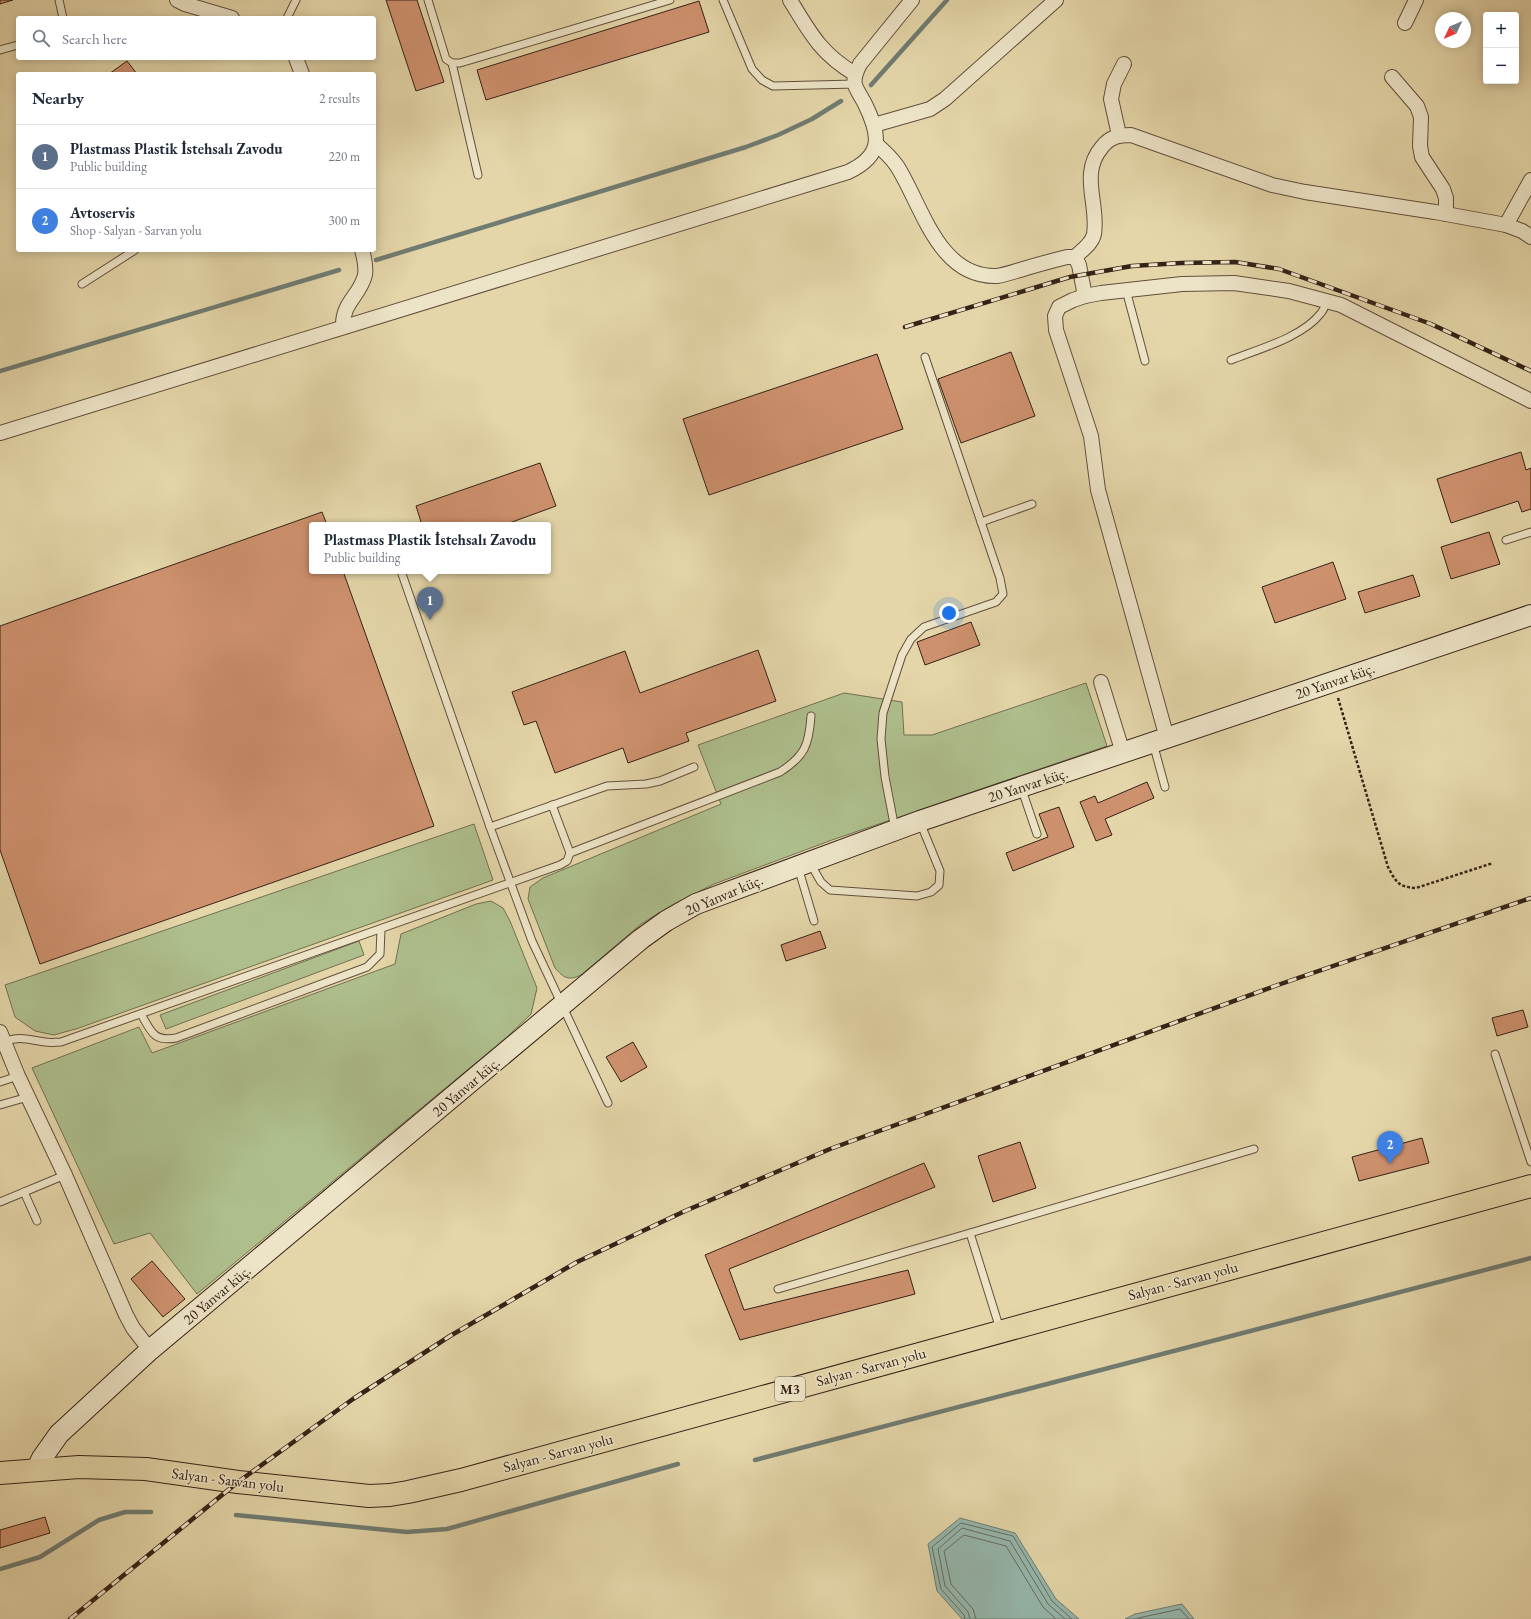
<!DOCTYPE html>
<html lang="en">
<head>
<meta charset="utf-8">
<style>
  :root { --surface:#fff; --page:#f2f2f3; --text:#1f2937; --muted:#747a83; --line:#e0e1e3; --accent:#8f2418 }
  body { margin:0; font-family:"EB Garamond",serif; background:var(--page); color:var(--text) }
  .controls { position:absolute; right:12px; top:12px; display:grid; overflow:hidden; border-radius:4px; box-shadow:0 2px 10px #0003 }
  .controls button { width:36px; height:36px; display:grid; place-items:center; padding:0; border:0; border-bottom:1px solid var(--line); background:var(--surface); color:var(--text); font:20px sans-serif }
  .compass { position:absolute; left:1435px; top:12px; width:36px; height:36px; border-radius:50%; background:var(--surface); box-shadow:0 2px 10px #0003; rotate:226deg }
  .you { position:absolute; left:949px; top:613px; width:14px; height:14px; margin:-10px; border:3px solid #fff; border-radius:50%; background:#1a73e8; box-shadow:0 0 0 6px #1a73e833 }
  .badge { display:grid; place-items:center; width:26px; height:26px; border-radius:50%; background:var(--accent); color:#fff; font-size:13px; font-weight:700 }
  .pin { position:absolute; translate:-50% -33px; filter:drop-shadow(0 1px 2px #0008) }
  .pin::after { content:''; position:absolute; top:21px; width:14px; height:12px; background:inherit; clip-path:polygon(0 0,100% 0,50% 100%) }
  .popup { position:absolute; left:309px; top:522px; width:242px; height:52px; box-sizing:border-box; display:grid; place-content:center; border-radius:4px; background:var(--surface); filter:drop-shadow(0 1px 3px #0005); font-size:13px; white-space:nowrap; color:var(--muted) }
  .popup b { font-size:15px; color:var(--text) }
  .popup::after { content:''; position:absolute; left:50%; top:100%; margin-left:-8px; border:8px solid transparent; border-top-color:var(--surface) }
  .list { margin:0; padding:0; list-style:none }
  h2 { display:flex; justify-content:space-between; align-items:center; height:52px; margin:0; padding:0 16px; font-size:17px }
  h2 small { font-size:13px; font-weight:400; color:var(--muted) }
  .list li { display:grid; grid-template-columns:26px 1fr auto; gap:12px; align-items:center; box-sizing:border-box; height:64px; padding:0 16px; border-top:1px solid var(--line) }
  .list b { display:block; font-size:15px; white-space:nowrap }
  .list p { margin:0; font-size:13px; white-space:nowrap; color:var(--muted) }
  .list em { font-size:13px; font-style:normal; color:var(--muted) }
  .icon { flex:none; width:22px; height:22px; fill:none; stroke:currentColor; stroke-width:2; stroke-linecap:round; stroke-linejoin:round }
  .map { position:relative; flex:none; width:1531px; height:1619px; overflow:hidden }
  .search { position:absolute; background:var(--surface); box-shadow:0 2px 10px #0003; left:16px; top:16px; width:360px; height:44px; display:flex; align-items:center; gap:10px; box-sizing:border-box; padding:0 14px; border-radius:4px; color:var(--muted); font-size:15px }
  .panel { position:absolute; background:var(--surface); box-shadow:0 2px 10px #0003; left:16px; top:72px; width:360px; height:180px; border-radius:4px }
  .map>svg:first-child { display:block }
  .green { fill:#aebf8d; stroke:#727052 }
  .water { fill:#96b8ae; stroke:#707c72 }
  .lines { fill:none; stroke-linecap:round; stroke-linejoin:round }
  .shore { stroke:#666d62; stroke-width:1 }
  .stream { stroke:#707c72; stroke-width:4.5 }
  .building { fill:#ce916e; stroke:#362217 }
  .lane-casing { stroke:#624f3c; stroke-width:9 }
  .street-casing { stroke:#624f3c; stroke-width:16 }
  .secondary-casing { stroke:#362217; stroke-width:22 }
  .primary-casing { stroke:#362217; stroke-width:24 }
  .path { stroke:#362217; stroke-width:2.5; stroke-dasharray:3 2; stroke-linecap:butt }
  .lane { stroke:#ede4c7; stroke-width:7 }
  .street { stroke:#ede4c7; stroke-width:14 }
  .secondary { stroke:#ede4c7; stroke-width:20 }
  .primary { stroke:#e4d6a9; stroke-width:22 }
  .rail-casing { stroke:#362217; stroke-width:4.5 }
  .rail { stroke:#ede4c7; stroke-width:3; stroke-dasharray:9; stroke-linecap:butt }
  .labels { text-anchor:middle; stroke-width:3; stroke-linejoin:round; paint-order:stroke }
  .shield { fill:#ede4c7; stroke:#6d5c4c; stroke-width:1 }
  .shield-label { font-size:14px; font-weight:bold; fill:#362217 }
  .street-label { font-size:15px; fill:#362217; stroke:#ede4c7 }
</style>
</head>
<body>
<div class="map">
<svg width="1531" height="1619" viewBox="0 0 1531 1619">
  <rect width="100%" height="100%" fill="#e4d6a9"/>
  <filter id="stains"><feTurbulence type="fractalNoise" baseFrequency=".005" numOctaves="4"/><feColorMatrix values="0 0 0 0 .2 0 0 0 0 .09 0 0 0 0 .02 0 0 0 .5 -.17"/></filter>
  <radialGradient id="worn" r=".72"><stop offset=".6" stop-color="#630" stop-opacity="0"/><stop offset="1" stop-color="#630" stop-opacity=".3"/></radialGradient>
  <g class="green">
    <path d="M1086,683L1107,746L832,840L714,884L672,905L641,924L581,975C568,981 564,978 555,968L528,899L530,887L543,878L721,804L698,745L844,693L902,702L904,735H932Z"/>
    <polygon points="474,824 493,880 79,1028 54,1035 35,1031 15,1017 5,985"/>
    <polygon points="491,901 503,908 510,921 537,988 531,1014 507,1037 197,1294 150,1233 114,1244 32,1068 139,1027 152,1053 395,964 401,934 476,904"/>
    <polygon points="359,941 364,955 166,1029 160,1015"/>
  </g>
  <g class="water">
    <polygon points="960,1518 1015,1533 1056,1599 1079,1619 962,1619 937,1591 928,1544"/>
    <polygon points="1182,1604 1194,1619 1125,1619 1135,1614"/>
  </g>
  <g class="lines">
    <g class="shore">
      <polyline points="965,1619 964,1615 941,1589 932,1547 961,1523 1013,1536 1052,1601 1072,1619"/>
      <polyline points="970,1619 968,1612 945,1586 938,1549 962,1528 1010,1541 1048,1604 1065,1619"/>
      <polyline points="976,1619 973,1609 951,1584 944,1551 964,1535 1006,1546 1043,1607 1056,1619"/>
      <polyline points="1134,1619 1180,1609 1189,1619"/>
    </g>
    <g class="stream">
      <polyline points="871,85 947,0"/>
      <polyline points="376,260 746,147 778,135 812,119 841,101"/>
      <polyline points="0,371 339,270"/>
      <polyline points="755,1460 1531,1258"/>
      <polyline points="236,1515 407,1532 447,1529 678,1464"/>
      <polyline points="0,1569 40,1557 99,1520 125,1512 151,1512"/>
    </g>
  </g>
  <g class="building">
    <polygon points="0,0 13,0 0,4"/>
    <polygon points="386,0 417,0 444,82 416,91"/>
    <polygon points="699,1 709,32 486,100 477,70"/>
    <polygon points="127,61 137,74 109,74"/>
    <polygon points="1011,352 1035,416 961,443 938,379"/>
    <polygon points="877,354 903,429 709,495 683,419"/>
    <polygon points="1521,452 1526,470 1531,468 1531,509 1522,512 1518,501 1451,523 1437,479"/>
    <polygon points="540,463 556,506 504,525 422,525 416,506"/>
    <polygon points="322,512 327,525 312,525 312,571 343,571 434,826 40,964 0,850 0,626"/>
    <polygon points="1489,532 1500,564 1451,579 1441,547"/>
    <polygon points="1333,562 1346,599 1275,623 1262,587"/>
    <polygon points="1413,575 1420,596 1365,613 1358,592"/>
    <polygon points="971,622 980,645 925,665 917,642"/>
    <polygon points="758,650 776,701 686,733 689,741 628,763 623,748 555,773 536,721 524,725 512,692 625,651 640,693"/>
    <polygon points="1147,782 1154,798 1105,819 1112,835 1096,841 1080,802 1095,796 1098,803"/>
    <polygon points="1059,807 1074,847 1013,871 1006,853 1048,837 1039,814"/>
    <polygon points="820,931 826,948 786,961 781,945"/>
    <polygon points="1523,1010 1528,1027 1497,1036 1492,1018"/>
    <polygon points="633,1042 647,1067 621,1082 606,1057"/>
    <polygon points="1422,1138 1429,1163 1359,1181 1352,1157"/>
    <polygon points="1020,1142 1036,1188 993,1202 978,1156"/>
    <polygon points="924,1163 935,1187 729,1269 744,1310 908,1270 915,1294 740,1340 705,1255"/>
    <polygon points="152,1261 185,1299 163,1317 131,1279"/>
    <polygon points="45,1517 50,1533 0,1548 0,1530"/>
  </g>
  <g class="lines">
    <g class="lane-casing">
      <g id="lane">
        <polyline points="59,0 63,18"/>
        <polyline points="428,0 446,59 452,63 460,63 670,0"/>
        <polyline points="723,0 752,69 762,80 773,86 855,84"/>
        <polyline points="287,18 296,0"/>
        <polyline points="0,50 18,45"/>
        <polyline points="452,63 478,175"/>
        <polyline points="82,284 135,250"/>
        <polyline points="1126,290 1145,361"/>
        <path d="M1231,360C1259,349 1303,337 1321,313C1324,310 1325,305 1326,302"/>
        <polyline points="981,522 1032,504"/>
        <polyline points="1506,540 1531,532"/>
        <polyline points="401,571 490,827"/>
        <polyline points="1153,743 1165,787"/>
        <polyline points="1021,787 1037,834"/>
        <polyline points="895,829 885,777 881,739 883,713 902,655 911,639 924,627 996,602 1003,594 1000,578 925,357"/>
        <path d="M570,853L780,772C805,756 809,745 811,716"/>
        <polyline points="810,863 821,882 830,890 917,896 931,892 939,885 940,871 920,822"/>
        <polyline points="798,867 814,921"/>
        <path d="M141,1014C151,1031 153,1042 176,1038L367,967L380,954L381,930"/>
        <path d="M4,1042C20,1035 29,1040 45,1042C50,1043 56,1042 61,1042L560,865L567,861L570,853L552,805"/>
        <polyline points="1495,1054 1531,1162"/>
        <polyline points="0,1082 18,1076"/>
        <polyline points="608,1103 532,941 490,827 607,786 646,784 660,781 694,767"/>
        <polyline points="0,1105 28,1097"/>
        <polyline points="24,1192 37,1221"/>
        <polyline points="0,1202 65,1175"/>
        <polyline points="970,1233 1000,1329"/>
        <polyline points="778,1289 970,1233 1254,1149"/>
      </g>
    </g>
    <g class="street-casing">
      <g id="street">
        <polyline points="177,0 185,4 232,18"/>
        <path d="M790,0C810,33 821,54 855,74"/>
        <polyline points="1405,23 1416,0"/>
        <polyline points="296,58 302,74"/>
        <polyline points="1392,77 1417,106 1421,117 1420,146 1422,157 1443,189 1446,198 1446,214"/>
        <polyline points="874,125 930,109 945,99 1056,0"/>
        <polyline points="1119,135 1111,99 1114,84 1124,64"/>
        <path d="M876,144C883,150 891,157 897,166C922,205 938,278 997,276C1004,275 1013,272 1020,270C1036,265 1051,261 1067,257H1075L1079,265L1085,296"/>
        <polyline points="1506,225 1531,180"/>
        <path d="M1075,257C1081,251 1092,244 1094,234C1099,204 1079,174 1102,147C1110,137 1118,135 1131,135L1272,185L1305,192L1435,212L1506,225L1522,231L1531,237"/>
        <path d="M343,327C342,302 360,296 365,275C366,268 364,257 362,250"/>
        <path d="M0,433L848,172C884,155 880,135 865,104C862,98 857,91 855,85C853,77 857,70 860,64L912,0"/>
        <polyline points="1101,682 1123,753"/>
        <polyline points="1167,738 1098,490 1091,436 1056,330 1055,316 1059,307 1073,300 1085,296 1101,293 1182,284 1234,283 1289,291 1341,305 1531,401"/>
        <polyline points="0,1032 18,1076 65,1175 126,1315 133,1328 150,1350"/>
      </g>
    </g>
    <g class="secondary-casing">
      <polyline id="secondary" points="36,1471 42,1458 59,1434 150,1350 641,939 666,921 696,904 920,821 1531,615"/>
    </g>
    <g class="primary-casing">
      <polyline id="primary" points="0,1473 79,1467 146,1469 238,1482 369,1496 390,1495 408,1492 461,1480 1531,1186"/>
    </g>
    <path class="path" d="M1338,698L1388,867C1396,882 1398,887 1416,888L1493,863"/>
    <use href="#lane" class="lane"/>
    <use href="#street" class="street"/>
    <use href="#secondary" class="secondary"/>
    <use href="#primary" class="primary"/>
    <g class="rail-casing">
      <g id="rail">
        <polyline points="905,327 1070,277 1132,266 1181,263 1235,262 1279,269 1431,324 1531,371"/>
        <polyline points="70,1619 238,1482 353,1399 450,1336 577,1262 685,1211 830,1149 1272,987 1531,898"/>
      </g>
    </g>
    <use href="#rail" class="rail"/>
  </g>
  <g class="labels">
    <rect class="shield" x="775" y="1377" width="30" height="24" rx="3"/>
    <g class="shield-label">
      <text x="790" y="1394">M3</text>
    </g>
    <g class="street-label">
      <text transform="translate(1335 681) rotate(-19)" y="5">20 Yanvar küç.</text>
      <text transform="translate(1028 785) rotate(-18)" y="5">20 Yanvar küç.</text>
      <text transform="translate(724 895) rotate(-23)" y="5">20 Yanvar küç.</text>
      <text transform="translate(466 1087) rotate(-40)" y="5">20 Yanvar küç.</text>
      <text transform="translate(1183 1281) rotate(-15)" y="5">Salyan - Sarvan yolu</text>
      <text transform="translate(217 1295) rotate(-40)" y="5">20 Yanvar küç.</text>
      <text transform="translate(871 1367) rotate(-15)" y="5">Salyan - Sarvan yolu</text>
      <text transform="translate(558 1453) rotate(-15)" y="5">Salyan - Sarvan yolu</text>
      <text transform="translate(228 1480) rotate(7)" y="5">Salyan - Sarvan yolu</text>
    </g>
  </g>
  <rect width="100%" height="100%" filter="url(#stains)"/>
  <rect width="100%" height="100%" fill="url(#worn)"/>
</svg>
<div class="controls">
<button>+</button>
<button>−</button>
</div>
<svg class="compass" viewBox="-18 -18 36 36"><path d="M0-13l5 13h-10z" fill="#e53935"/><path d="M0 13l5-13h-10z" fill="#747a83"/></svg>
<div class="you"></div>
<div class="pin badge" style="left:430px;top:620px;background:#5c6f8a">1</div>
<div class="popup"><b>Plastmass Plastik İstehsalı Zavodu</b>Public building</div>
<div class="pin badge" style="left:1390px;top:1164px;background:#3f7fe0">2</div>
<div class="search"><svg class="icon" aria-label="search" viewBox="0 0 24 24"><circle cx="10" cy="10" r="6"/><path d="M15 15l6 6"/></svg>Search here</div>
<section class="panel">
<h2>Nearby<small>2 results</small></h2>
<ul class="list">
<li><span class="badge" style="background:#5c6f8a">1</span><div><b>Plastmass Plastik İstehsalı Zavodu</b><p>Public building</p></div><em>220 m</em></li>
<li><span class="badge" style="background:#3f7fe0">2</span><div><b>Avtoservis</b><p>Shop · Salyan - Sarvan yolu</p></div><em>300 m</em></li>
</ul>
</section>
</div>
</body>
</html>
